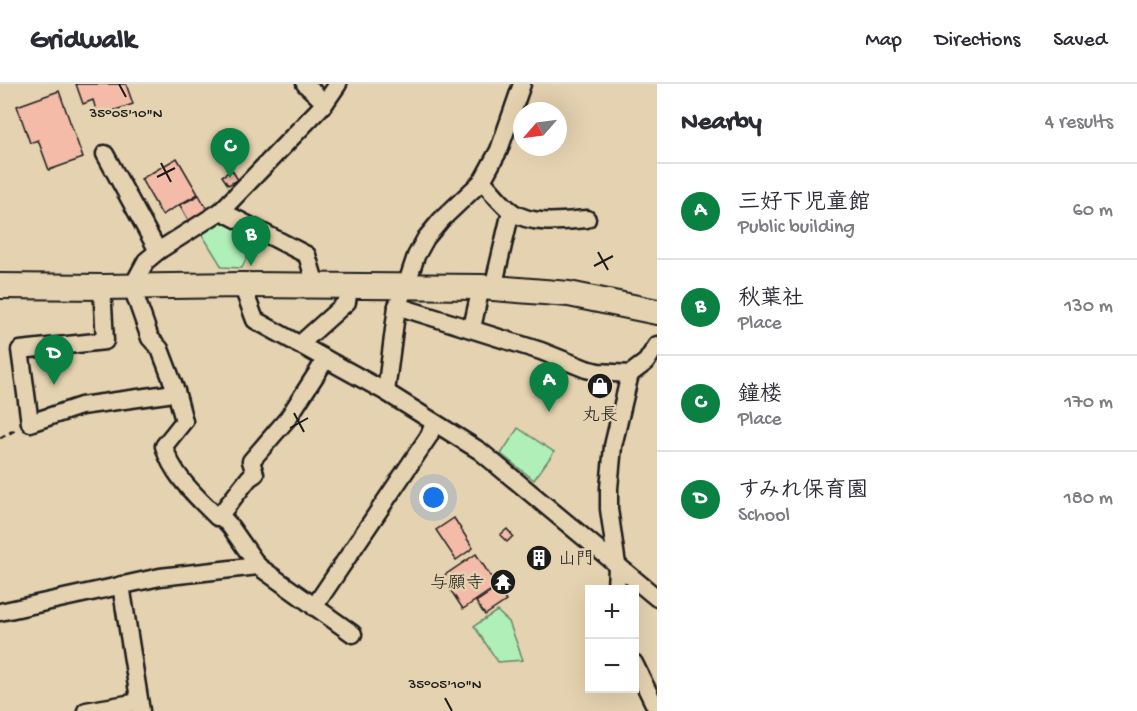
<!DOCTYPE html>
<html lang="en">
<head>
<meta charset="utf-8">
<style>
  :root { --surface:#fff; --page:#f7f7f7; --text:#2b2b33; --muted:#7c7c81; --line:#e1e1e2; --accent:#0b8043 }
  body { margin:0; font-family:"Gochi Hand","Klee One",sans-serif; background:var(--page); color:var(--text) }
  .controls { position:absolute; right:18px; bottom:18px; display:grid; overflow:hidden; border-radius:0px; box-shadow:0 6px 24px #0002 }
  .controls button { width:54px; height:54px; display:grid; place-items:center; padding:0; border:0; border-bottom:2px solid var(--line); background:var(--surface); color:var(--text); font:30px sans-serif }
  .compass { position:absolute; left:513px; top:18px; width:54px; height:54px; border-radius:50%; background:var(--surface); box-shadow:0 6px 24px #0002; rotate:242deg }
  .you { position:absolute; left:434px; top:414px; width:21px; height:21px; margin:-15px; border:4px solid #fff; border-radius:50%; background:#1a73e8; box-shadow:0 0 0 9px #1a73e833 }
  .badge { display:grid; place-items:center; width:39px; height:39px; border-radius:50%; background:var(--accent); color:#fff; font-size:20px; font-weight:700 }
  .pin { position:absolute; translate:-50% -50px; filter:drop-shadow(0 2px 3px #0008) }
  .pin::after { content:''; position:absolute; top:32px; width:21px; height:18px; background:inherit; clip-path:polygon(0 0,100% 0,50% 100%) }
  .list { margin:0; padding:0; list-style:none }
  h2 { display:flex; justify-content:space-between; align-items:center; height:78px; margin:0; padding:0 24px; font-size:26px }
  h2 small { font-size:20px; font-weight:400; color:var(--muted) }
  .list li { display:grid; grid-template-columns:39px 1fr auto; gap:18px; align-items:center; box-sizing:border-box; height:96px; padding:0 24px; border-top:2px solid var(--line) }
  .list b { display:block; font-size:22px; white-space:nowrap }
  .list p { margin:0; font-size:20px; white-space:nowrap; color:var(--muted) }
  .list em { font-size:20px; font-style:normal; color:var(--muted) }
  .map { position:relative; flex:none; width:657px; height:627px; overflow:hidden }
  header { display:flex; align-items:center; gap:36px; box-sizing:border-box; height:84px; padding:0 30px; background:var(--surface); border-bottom:2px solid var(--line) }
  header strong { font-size:28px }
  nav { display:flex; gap:33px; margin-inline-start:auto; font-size:21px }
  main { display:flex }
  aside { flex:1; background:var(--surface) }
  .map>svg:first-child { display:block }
  .green { fill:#b0efb7; stroke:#66866a; stroke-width:1.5 }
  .building { fill:#f3bba8; stroke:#1c1c1c; stroke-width:1.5 }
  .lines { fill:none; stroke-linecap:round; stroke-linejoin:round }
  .street-casing { stroke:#1c1c1c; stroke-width:21 }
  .secondary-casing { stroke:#1c1c1c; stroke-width:28 }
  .path { stroke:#1c1c1c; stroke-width:3; stroke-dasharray:6 4.5; stroke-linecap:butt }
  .street { stroke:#e5d2b0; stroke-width:16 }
  .secondary { stroke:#e5d2b0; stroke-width:24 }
  .ticks { fill:none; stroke:#1c1c1c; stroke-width:2 }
  .labels { text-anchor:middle; stroke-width:5; stroke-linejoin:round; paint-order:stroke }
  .poi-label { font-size:18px; fill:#1c1c1c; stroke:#e5d2b0 }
  .ticks-label { font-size:15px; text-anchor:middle; fill:#1c1c1c; stroke:#e5d2b0; stroke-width:5; stroke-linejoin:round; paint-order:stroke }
</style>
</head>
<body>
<header>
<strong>Gridwalk</strong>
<nav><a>Map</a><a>Directions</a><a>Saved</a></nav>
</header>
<main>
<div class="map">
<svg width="657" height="627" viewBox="0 0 657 627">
  <rect width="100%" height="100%" fill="#e5d2b0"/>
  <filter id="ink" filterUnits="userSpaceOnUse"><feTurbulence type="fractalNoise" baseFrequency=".0167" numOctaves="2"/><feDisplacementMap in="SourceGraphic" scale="12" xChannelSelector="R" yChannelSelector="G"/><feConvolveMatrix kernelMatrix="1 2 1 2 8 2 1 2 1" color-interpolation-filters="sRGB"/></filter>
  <g filter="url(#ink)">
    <g class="green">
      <polygon points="226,133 257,151 242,184 222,183 200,147"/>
      <polygon points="518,344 554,368 534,396 501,370"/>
      <polygon points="497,527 509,538 523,576 498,578 474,542"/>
    </g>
    <g class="building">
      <polygon points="76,0 126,0 133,20 98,32 93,16 83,20"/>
      <polygon points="59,7 83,74 49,86 38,56 30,59 17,22"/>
      <polygon points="225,62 232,74 223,79 217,67"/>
      <polygon points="177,74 198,110 162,131 141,95"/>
      <polygon points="232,86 238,96 228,101 222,92"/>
      <polygon points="199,111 209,129 190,139 180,121"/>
      <polygon points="454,434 473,464 456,476 436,446"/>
      <polygon points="507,445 513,452 507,458 500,451"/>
      <polygon points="541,465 548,476 537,483 530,472"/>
      <polygon points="476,470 497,502 463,525 442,493"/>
      <polygon points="497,504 506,517 485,531 476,518"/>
    </g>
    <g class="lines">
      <g class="street-casing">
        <g id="street">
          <polyline points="305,0 325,19"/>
          <polyline points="105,70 158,167"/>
          <path d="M482,97C492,107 501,120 512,128C534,142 563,137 587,135"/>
          <polyline points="221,127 307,171 316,201"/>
          <polyline points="242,201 255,236 386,308 480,367 657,514"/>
          <polyline points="102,203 105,257 20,266 30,339 81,322 167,310 176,307"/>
          <polyline points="493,204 511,127"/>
          <polyline points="397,222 541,267 586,285 598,288 630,290 613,362 609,404 609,425 617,481 616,506"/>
          <polyline points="472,244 481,203"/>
          <polyline points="299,261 347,218 349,203"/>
          <polyline points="630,290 646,278 657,261"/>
          <polyline points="386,308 397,222 406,202 416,172 426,154 441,136 482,97 499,66 522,0"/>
          <polyline points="220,431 249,394 255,390 251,377 288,334 326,275"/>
          <polyline points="258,482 353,550"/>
          <polyline points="121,501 141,627"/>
          <polyline points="314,523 429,352 434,339"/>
          <path d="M0,528L160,493L258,482L230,442L220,431L217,433C196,412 172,391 164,362L184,337L176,307L160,265L150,254L132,203L146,177L158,167L221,127L325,19L338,0"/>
          <polyline points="634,579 657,626"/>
          <polyline points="86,627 139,618"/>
        </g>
      </g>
      <g class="secondary-casing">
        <polyline id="secondary" points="0,202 102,203 242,201 481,203 569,210 657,228"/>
      </g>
      <polyline class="path" points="0,354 17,345"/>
      <use href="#street" class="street"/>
      <use href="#secondary" class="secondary"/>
    </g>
  </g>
  <path class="ticks" d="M119,0L126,13M161,79L171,98M157,93L175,84M598,168L608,186M594,182L613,172M294,329L304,348M290,344L308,334M445,614L452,627"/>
  <defs>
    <g id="shop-disc" transform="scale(1.35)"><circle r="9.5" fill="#1c1c1c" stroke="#e5d2b0"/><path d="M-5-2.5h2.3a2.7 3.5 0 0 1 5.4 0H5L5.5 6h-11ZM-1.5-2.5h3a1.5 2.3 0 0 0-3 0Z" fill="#fff"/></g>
    <g id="building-disc" transform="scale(1.35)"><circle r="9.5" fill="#1c1c1c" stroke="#e5d2b0"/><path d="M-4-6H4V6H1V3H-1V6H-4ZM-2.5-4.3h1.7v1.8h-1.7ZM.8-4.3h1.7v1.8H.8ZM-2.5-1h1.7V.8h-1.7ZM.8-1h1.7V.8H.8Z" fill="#fff"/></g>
    <g id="temple-disc" transform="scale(1.35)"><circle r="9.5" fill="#1c1c1c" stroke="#e5d2b0"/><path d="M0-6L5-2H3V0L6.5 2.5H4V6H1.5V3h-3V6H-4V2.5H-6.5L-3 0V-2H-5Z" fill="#fff"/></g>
  </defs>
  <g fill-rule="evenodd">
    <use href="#shop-disc" x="600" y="302"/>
    <use href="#building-disc" x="539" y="474"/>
    <use href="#temple-disc" x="503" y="498"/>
  </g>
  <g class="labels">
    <g class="poi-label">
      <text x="600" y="336">丸長</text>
      <text x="558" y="480" text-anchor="start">山門</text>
      <text x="484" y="504" text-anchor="end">与願寺</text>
    </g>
  </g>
  <g class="ticks-label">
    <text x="126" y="33">35°05'10"N</text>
    <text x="445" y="604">35°05'10"N</text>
  </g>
</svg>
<div class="controls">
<button>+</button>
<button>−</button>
</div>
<svg class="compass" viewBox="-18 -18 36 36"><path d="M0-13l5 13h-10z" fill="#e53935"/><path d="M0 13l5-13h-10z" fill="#7c7c81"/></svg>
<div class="you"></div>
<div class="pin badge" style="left:549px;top:328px">A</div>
<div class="pin badge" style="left:251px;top:182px">B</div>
<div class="pin badge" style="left:230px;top:94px">C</div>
<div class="pin badge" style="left:54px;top:301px">D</div>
</div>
<aside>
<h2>Nearby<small>4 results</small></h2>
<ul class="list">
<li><span class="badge">A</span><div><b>三好下児童館</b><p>Public building</p></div><em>60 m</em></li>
<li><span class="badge">B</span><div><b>秋葉社</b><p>Place</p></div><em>130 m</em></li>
<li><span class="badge">C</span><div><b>鐘楼</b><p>Place</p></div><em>170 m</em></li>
<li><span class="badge">D</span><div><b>すみれ保育園</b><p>School</p></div><em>180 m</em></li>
</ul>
</aside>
</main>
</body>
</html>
